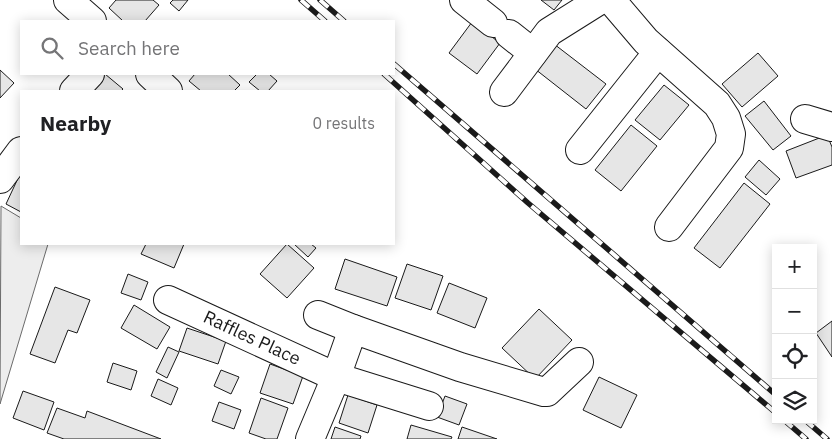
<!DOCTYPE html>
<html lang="en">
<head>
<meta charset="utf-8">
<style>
  :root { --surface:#fff; --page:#f6f6f6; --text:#202124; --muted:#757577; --line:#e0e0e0 }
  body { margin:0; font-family:"IBM Plex Sans",sans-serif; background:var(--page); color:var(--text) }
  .controls { position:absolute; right:15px; bottom:15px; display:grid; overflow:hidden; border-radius:0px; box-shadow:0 2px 12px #0003 }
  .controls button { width:45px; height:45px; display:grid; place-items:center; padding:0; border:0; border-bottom:1px solid var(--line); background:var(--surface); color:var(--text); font:25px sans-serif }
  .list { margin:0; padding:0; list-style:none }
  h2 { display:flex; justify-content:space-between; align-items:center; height:65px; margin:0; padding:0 20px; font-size:21px }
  h2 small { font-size:16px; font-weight:400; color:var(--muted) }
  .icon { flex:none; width:28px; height:28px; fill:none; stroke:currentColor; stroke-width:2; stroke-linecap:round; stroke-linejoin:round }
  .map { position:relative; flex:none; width:832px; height:439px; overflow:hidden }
  .search { position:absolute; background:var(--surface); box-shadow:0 2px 12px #0003; left:20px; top:20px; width:375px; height:55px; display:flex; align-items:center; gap:12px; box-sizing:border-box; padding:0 18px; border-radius:0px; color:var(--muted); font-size:19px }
  .panel { position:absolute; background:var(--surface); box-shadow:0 2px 12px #0003; left:20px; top:90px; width:375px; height:155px; border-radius:0px }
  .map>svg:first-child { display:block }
  .green { fill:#ededed; stroke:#6a6a6a }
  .building { fill:#e6e6e6; stroke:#1a1a1a }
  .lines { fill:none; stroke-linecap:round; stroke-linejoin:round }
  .minor-casing { stroke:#1a1a1a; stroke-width:30 }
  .minor { stroke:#fff; stroke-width:28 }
  .rail-casing { stroke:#1a1a1a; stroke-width:5.5 }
  .rail { stroke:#fff; stroke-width:4; stroke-dasharray:11; stroke-linecap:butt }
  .labels { text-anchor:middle; stroke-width:4; stroke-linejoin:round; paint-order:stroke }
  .street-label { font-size:18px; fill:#1a1a1a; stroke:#fff }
</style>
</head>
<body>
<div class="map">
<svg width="832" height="439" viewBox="0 0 832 439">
  <rect width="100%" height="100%" fill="#fff"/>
  <polygon class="green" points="1,206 21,218 21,244 48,244 0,404"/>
  <g class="building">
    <polygon points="116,0 153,0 159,5 145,21 123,21 109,8"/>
    <polygon points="173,0 188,0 179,11 170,3"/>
    <polygon points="541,0 562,0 554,10"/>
    <polygon points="472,22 500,43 477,74 449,53"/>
    <polygon points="554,44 606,84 586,109 535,69"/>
    <polygon points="758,53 778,76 742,107 722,84"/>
    <polygon points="0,70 14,83 0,98"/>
    <polygon points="103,74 105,74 123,89 121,91 89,91"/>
    <polygon points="195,74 228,74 240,85 234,91 201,91 189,81"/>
    <polygon points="257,74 269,74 277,81 268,91 260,91 249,82"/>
    <polygon points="664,85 689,105 660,140 635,120"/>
    <polygon points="764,101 791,136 773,150 745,116"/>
    <polygon points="631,125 657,146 621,191 595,170"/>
    <polygon points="827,135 832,147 832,165 796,178 786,151"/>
    <polygon points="759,160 780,179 766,195 745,177"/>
    <polygon points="20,174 21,175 21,212 6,204"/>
    <polygon points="744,183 770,204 720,268 694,248"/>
    <polygon points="146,244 184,244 174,268 141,254"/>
    <polygon points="287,244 314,268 287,298 260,274"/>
    <polygon points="294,244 311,244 316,248 308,257"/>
    <polygon points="345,259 397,277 387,306 335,289"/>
    <polygon points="407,264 443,276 431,310 395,298"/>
    <polygon points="128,274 148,282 141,300 121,293"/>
    <polygon points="449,283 487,298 475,328 437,313"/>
    <polygon points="55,287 90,300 77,333 68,330 55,363 30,354"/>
    <polygon points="134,305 170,327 157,349 121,328"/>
    <polygon points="539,309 572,340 535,379 502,348"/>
    <polygon points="832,321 832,357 816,333"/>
    <polygon points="187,328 226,341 218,364 179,351"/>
    <polygon points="168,347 179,352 167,378 156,372"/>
    <polygon points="113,363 137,371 131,390 107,382"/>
    <polygon points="270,364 303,376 293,404 260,393"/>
    <polygon points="221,370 239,377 231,394 214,386"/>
    <polygon points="599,377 637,395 621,428 583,410"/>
    <polygon points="158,379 178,388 171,405 151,396"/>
    <polygon points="23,391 54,402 44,430 13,418"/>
    <polygon points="348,395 377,405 368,433 339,423"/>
    <polygon points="445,396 467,404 459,425 437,417"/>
    <polygon points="261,398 288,408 277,439 266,439 249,433"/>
    <polygon points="219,402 241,410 234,429 212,421"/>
    <polygon points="57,408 85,418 87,411 161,439 64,439 47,433"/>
    <polygon points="411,425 452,437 451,439 407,439"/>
    <polygon points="335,427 361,436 360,439 331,439"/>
    <polygon points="462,427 497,439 458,439"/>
  </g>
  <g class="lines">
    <g class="minor-casing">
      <g id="minor">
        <polyline points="68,0 92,21"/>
        <polyline points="464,0 493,23"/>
        <polyline points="611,0 646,41 717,104 726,118 731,134 729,148 669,227"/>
        <polyline points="509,34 533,53"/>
        <polyline points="150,74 168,91"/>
        <polyline points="74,91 90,74"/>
        <polyline points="504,92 549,32 600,0"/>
        <polyline points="805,119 832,127"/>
        <polyline points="580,150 658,52"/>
        <polyline points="0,179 21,151"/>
        <polyline points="168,300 336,377 429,406"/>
        <polyline points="318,315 353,329"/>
        <polyline points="310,439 336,377 353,329 460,367 544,392 547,392 579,362"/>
      </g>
    </g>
    <use href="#minor" class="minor"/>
    <g class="rail-casing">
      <g id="rail">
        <polyline points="301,0 325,21"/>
        <polyline points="320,0 344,21"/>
        <polyline points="394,64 776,395"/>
        <polyline points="384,74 528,203 776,413"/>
        <polyline points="784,420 806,439"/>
        <polyline points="805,420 827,439"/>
      </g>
    </g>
    <use href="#rail" class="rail"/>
  </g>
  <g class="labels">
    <g class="street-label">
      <text transform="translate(252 338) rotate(25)" y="6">Raffles Place</text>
    </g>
  </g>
</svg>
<div class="controls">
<button>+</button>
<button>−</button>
<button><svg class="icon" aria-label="locate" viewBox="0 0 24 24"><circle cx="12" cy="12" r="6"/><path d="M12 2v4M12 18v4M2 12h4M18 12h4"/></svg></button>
<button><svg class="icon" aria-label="layers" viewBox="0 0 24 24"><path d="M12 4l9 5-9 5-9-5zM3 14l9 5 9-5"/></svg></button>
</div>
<div class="search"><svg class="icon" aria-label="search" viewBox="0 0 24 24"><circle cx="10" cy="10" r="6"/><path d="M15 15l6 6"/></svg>Search here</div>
<section class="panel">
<h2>Nearby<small>0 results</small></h2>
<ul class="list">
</ul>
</section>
</div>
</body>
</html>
